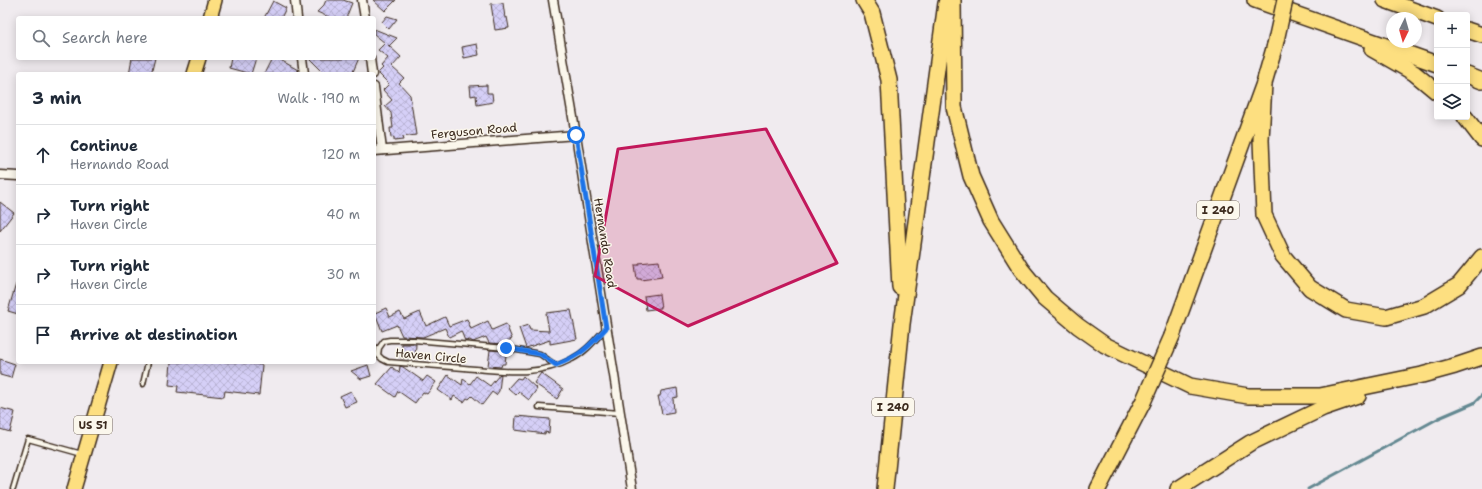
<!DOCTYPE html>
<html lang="en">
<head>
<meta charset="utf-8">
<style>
  :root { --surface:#fff; --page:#f2f2f3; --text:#1f2937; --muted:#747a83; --line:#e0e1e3 }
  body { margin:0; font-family:"Shantell Sans",sans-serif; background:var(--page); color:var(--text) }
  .controls { position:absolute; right:12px; top:12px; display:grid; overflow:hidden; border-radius:4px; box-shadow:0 2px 10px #0003 }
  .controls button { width:36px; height:36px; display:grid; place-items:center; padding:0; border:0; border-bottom:1px solid var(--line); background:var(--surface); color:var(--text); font:20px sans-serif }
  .compass { position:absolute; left:1386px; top:12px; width:36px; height:36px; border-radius:50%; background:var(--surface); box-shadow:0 2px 10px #0003; rotate:185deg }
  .stop { position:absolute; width:12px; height:12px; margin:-9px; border:3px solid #1a73e8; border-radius:50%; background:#fff }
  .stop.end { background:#1a73e8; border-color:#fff; box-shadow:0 1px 4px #0008 }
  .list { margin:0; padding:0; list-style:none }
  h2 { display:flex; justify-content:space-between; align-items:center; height:52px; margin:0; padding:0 16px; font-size:17px }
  h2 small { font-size:13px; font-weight:400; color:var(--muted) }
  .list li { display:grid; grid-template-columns:26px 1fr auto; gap:12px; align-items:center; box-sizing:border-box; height:60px; padding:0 16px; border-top:1px solid var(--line) }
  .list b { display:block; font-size:15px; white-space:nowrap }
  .list p { margin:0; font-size:13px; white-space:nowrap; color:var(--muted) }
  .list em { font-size:13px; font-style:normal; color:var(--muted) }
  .icon { flex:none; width:22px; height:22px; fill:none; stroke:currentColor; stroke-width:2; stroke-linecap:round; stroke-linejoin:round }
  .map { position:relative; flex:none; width:1482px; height:489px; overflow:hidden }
  .search { position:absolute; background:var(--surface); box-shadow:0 2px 10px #0003; left:16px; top:16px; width:360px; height:44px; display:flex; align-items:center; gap:10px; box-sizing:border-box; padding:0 14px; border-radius:4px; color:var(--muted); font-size:15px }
  .panel { position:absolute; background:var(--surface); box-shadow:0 2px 10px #0003; left:16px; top:72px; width:360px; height:292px; border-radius:4px }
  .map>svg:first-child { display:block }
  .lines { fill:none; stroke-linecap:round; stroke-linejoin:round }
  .stream { stroke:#638891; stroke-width:3 }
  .building { fill:url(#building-cross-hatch); stroke:#3b2a1e }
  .service-casing { stroke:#3b2a1e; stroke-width:7 }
  .minor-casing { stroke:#3b2a1e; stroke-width:11 }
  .primary-casing { stroke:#3b2a1e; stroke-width:16 }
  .motorway-casing { stroke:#3b2a1e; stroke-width:18 }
  .service { stroke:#fbf7ec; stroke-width:4 }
  .minor { stroke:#fbf7ec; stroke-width:8 }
  .primary { stroke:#fddf80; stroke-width:13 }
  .motorway { stroke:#fddf80; stroke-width:15 }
  .motorway-bridge-casing { stroke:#3b2a1e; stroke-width:18; stroke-linecap:butt }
  .motorway-bridge { stroke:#fddf80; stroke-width:15 }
  .route { stroke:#1a73e8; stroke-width:5 }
  .marked { fill:#c2185b; fill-opacity:0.2; stroke:#c2185b; stroke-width:3; stroke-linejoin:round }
  .labels { text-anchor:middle; stroke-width:3; stroke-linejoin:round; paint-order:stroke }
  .shield { fill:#fbf7ec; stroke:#75685c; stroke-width:1 }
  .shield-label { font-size:11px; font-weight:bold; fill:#3b2a1e }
  .street-label { font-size:12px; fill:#3b2a1e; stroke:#fbf7ec }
</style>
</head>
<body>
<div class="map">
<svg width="1482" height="489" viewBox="0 0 1482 489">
  <defs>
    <pattern id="building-cross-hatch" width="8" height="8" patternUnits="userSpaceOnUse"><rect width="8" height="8" fill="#d5cff7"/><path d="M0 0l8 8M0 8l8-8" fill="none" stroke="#b8b2d3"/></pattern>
  </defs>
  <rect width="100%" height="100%" fill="#f0ebef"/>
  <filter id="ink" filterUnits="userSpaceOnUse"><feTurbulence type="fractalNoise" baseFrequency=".025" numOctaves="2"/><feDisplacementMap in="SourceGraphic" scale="8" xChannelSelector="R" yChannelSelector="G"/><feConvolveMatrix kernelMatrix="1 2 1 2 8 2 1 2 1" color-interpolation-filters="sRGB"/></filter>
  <g filter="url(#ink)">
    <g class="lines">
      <polyline class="stream" points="1308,489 1439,418 1474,403 1482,395"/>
    </g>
    <g class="building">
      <polygon points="326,0 343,0 352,3 346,18 331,18 317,12 324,5"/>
      <polygon points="373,0 396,0 385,11"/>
      <polygon points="273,1 286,8 281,18 264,18"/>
      <polygon points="503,3 505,18 507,17 509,28 495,30 491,4"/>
      <polygon points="387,16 397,19 389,29 382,22"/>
      <polygon points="374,29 397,38 389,46 388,45 401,57 392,67 404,78 399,83 410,95 416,135 402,137 403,140 394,141 394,137 391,138 390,128 393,128 391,113 385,106 392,100 383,90 389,84 378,73 383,68 381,66 388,58 378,50 385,43 374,34"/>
      <polygon points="477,44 479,55 464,58 462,47"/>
      <polygon points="132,58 155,58 151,74 129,74"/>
      <polygon points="231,58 256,58 251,74 229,68"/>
      <polygon points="272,58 277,58 298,70 298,74 264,74"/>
      <polygon points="309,58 359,58 352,74 325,74"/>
      <polygon points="487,85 487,93 492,93 493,102 477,105 476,95 471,96 470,86"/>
      <polygon points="0,202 14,213 0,231"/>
      <polygon points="659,261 662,277 641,280 641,279 637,279 635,265 639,265 639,263"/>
      <polygon points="16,284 18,284 18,314 8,311"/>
      <polygon points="659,294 661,308 646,310 644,296"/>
      <polygon points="386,308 390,317 400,312 404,319 420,312 426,326 445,317 449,326 467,319 471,329 488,321 492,330 506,324 512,339 505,342 504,344 489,343 486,337 473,342 470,340 465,341 461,331 449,337 445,328 423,337 402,336 397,325 382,331 375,313"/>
      <polygon points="571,310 577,339 550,344 550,340 526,348 519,328 528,325 530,330 549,331 546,313"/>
      <polygon points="402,344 416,344 415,359 401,358"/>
      <polygon points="490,350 504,351 504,355 506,355 505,364 502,364 501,367 488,366"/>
      <polygon points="0,359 15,364 11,378 0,375"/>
      <polygon points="171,362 234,362 262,365 259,395 225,391 224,397 177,392 178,386 169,385"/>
      <polygon points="368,365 371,376 361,379 351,371"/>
      <polygon points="400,366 403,367 423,381 427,376 436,382 427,394 423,392 415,403 398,391 395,397 377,384 392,367 399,373"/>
      <polygon points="541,373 563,389 557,399 534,383"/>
      <polygon points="500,374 501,374 499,391 496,395 492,392 482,405 472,396 469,399 467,398 464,402 454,396 452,400 438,390 448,375 462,385 463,379 470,384 476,376 490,386"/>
      <polygon points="523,376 537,389 529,400 519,392 516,395 508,388 517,378 521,379"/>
      <polygon points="677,388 678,397 673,398 674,412 662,414 658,396 660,396 661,391"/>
      <polygon points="351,391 357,402 345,407 340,396"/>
      <polygon points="0,408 15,412 10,432 0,429"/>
      <polygon points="516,416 550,419 549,433 545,432 545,434 515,430"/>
    </g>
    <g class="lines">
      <g class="service-casing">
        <g id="service">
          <path d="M555,365L540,354L506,348L414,340H390L384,341L379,348L378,355L382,359L388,362C413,364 439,366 464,368C500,371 539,377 572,359C586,352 596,339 606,328"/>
          <polyline points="143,384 148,362"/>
          <polyline points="539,407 620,413"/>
          <polyline points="13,489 28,439 82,454"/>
        </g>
      </g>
      <g class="minor-casing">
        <g id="minor">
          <polyline points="295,0 297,18"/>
          <polyline points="362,0 365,18"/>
          <polyline points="553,0 576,135 632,489"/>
          <polyline points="302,58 304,74"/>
          <polyline points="370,58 372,74"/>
          <polyline points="374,87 382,150"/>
          <polyline points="374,151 576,135"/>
          <polyline points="0,175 18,176"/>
        </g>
      </g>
      <g class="primary-casing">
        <g id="primary">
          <polyline points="210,18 215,0"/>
          <polyline points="194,74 199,58"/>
          <polyline points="74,489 111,362"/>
        </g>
      </g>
      <g class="motorway-casing">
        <g id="motorway">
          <polyline points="864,0 872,13 889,80 900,287"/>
          <polyline points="953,0 954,107 971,176 991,221 1021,269 1045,298 1078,326 1105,345 1190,386 1248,396 1320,396 1422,375 1455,366 1482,357"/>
          <polyline points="1255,0 1437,64"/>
          <polyline points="1385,0 1437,19"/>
          <polyline points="1467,30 1482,35"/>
          <polyline points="1372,49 1414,73 1437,92"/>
          <polyline points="1467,75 1482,81"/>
          <polyline points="1264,83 1261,140 1264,215 1283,256 1310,288 1346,310 1386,317 1424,306 1459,285 1482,257"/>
          <polyline points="1465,117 1482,139"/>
          <polyline points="1172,336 1264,83 1275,45"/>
          <polyline points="885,489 902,324 946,3"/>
          <polyline points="1098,489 1143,402"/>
          <polyline points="1178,489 1250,443 1323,408 1358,396"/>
        </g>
      </g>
      <use href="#service" class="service"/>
      <use href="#minor" class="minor"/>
      <use href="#primary" class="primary"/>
      <use href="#motorway" class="motorway"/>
      <g class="motorway-bridge-casing">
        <g id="motorway-bridge">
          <polyline points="1275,45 1285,0"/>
          <polyline points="1143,402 1172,336"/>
        </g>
      </g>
      <use href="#motorway-bridge" class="motorway-bridge"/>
    </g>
  </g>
  <g class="lines" filter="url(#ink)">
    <path class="route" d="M506,348L540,354L556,365C580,356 589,347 606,328L576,135"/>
  </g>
  <path class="marked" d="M766,129L837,263L688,326L595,276L618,149Z"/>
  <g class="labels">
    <g class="shield">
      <rect x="1197" y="201" width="42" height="18" rx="3"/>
      <rect x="872" y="398" width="42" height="18" rx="3"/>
      <rect x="74" y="416" width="38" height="18" rx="3"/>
    </g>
    <g class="shield-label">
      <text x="1218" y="214">I 240</text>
      <text x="893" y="411">I 240</text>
      <text x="93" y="429">US 51</text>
    </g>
    <g class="street-label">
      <text transform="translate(474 131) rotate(-5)" y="4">Ferguson Road</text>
      <text transform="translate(605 243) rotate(81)" y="4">Hernando Road</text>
      <text transform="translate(431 356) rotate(5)" y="4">Haven Circle</text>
    </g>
  </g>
</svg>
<div class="controls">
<button>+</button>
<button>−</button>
<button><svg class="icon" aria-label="layers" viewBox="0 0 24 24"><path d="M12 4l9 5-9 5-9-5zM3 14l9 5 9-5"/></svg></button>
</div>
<svg class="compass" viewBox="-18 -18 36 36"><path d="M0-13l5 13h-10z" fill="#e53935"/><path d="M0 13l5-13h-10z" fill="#747a83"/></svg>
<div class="stop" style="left:576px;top:135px"></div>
<div class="stop end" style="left:506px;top:348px"></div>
<div class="search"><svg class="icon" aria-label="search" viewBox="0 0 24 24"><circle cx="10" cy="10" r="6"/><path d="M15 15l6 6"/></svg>Search here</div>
<section class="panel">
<h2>3 min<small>Walk · 190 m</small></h2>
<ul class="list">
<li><svg class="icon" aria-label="ahead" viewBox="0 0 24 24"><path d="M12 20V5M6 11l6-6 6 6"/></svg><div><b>Continue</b><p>Hernando Road</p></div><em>120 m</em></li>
<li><svg class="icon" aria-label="right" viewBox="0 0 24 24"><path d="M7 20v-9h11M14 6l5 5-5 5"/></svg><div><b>Turn right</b><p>Haven Circle</p></div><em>40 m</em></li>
<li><svg class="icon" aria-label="right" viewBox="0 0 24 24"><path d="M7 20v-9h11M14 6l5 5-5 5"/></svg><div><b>Turn right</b><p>Haven Circle</p></div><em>30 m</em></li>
<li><svg class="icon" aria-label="arrive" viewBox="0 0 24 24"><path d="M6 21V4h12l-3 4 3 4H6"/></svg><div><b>Arrive at destination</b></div></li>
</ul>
</section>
</div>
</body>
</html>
